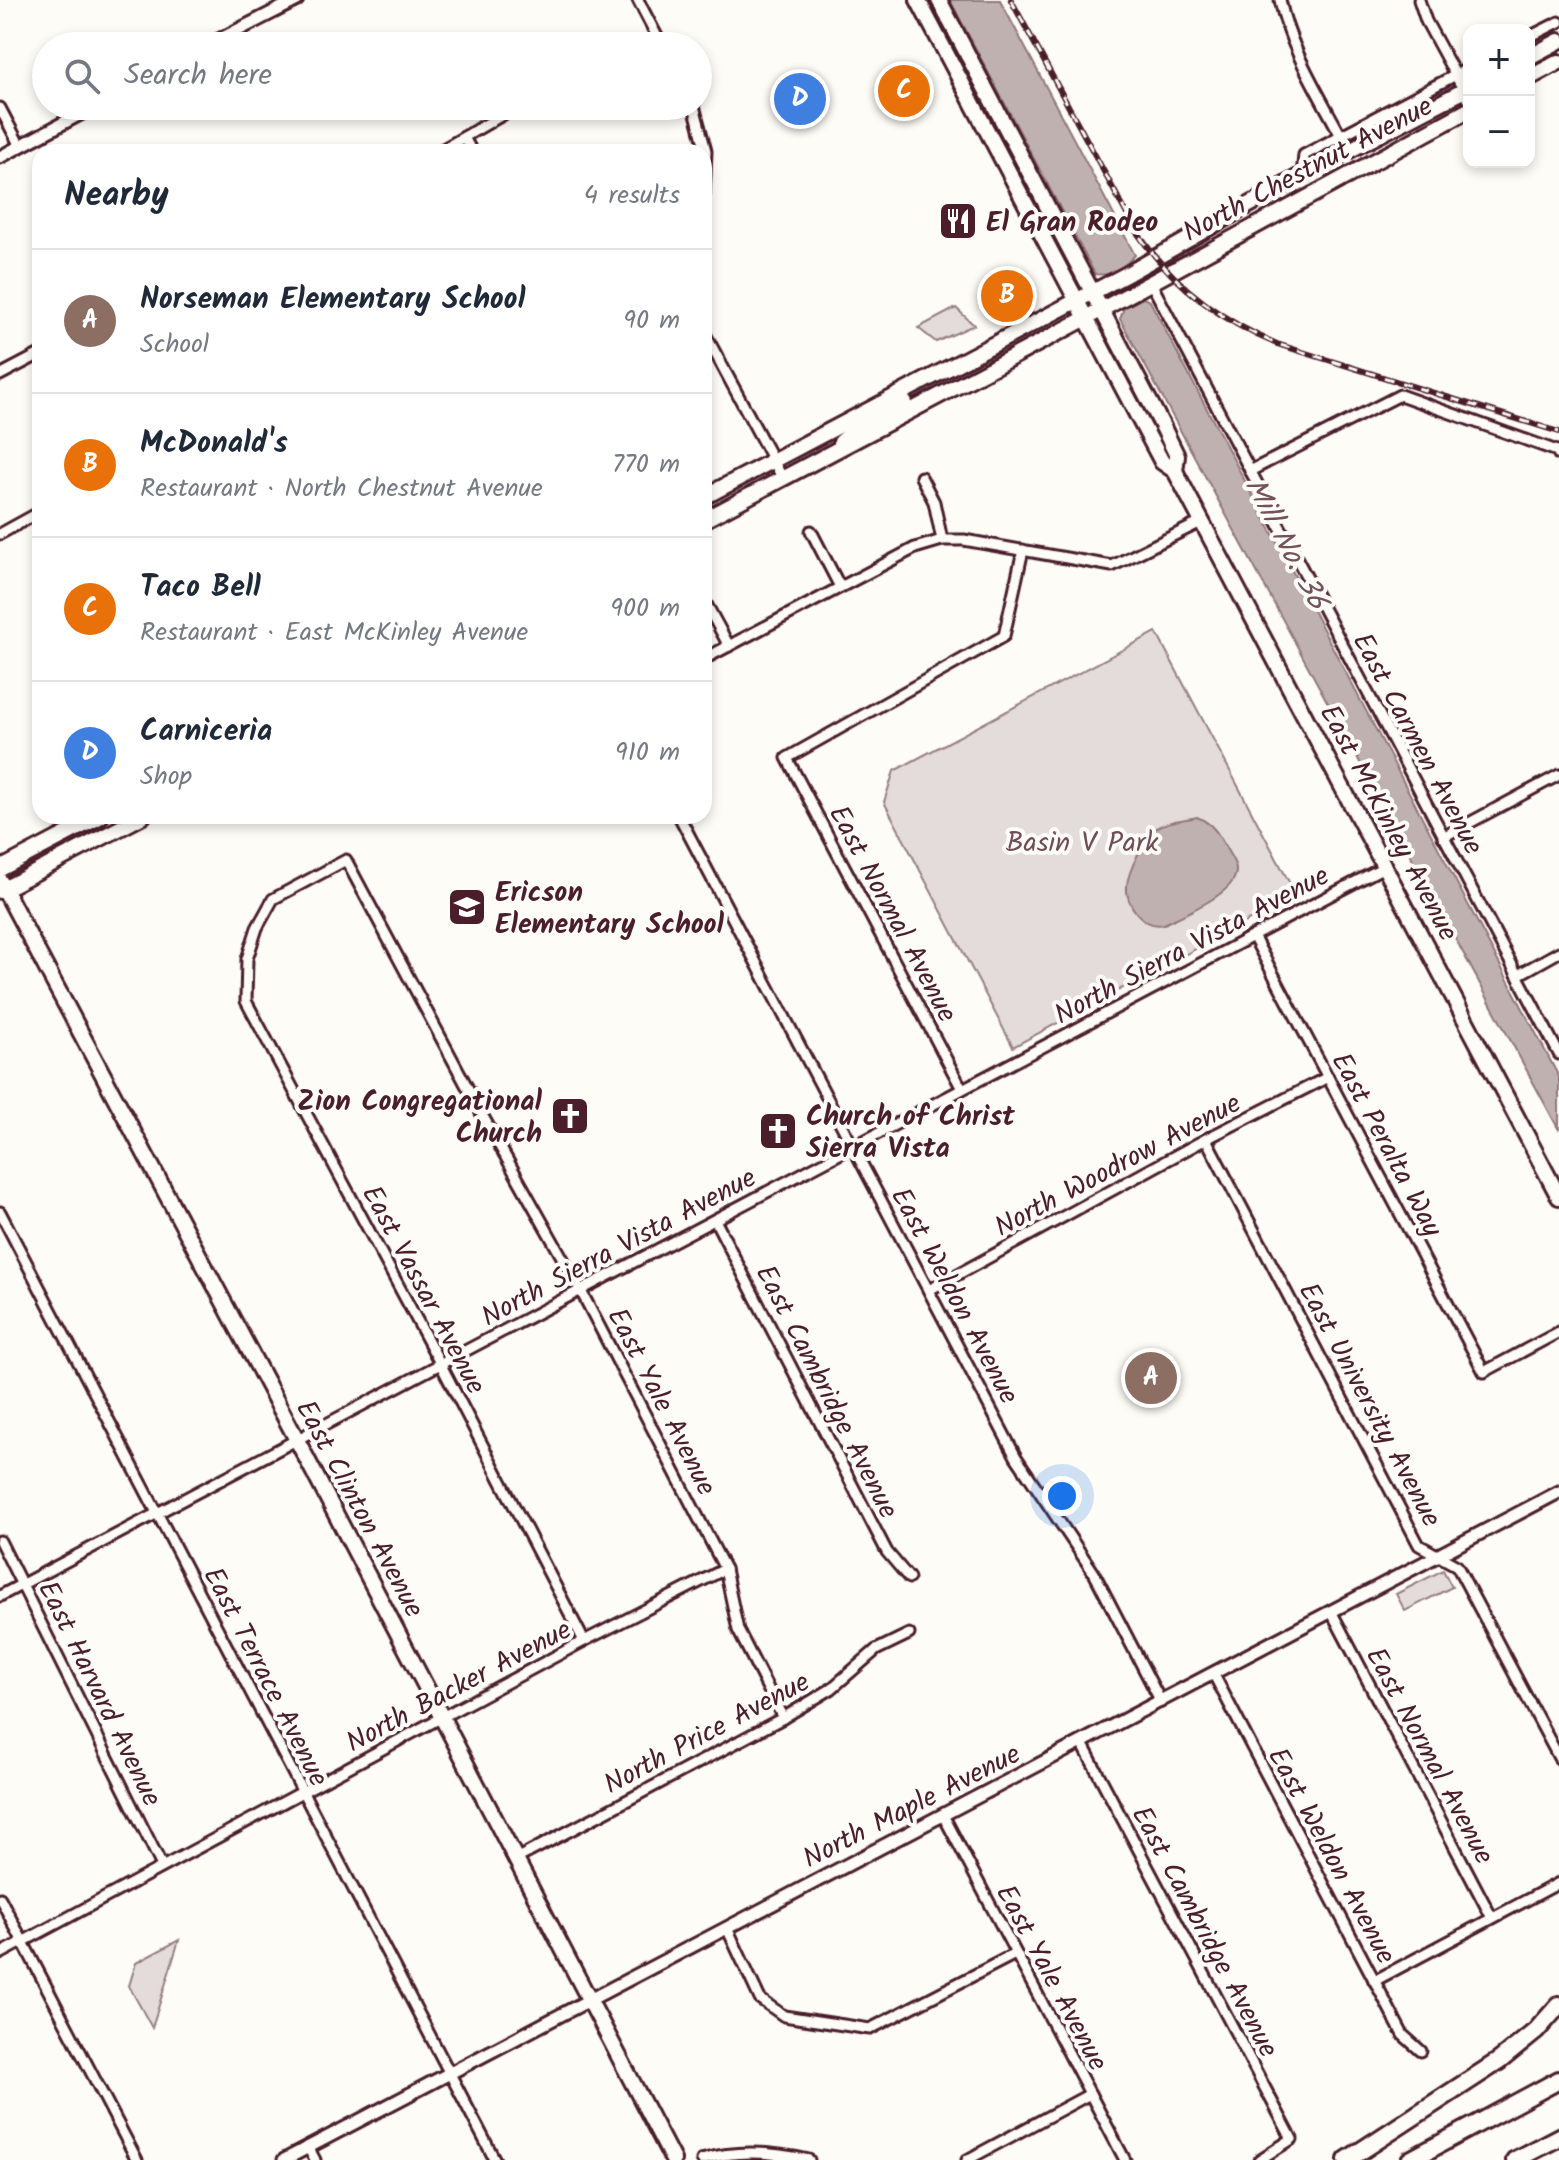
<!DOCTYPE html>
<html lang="en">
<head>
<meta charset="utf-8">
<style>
  :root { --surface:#fff; --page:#f6f6f7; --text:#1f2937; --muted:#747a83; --line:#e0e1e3; --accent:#4a1f2b }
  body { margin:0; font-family:Kalam,sans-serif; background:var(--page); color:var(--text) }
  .controls { position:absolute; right:24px; top:24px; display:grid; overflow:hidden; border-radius:16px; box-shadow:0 4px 12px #0003 }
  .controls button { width:72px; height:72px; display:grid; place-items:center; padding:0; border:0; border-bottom:2px solid var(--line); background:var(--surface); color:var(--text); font:40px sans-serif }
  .you { position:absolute; left:1062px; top:1496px; width:28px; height:28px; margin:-20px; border:6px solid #fff; border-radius:50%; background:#1a73e8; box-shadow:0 0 0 12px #1a73e833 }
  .badge { display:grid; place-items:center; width:52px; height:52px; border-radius:50%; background:var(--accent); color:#fff; font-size:26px; font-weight:700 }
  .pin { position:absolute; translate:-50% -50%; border:4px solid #fff; box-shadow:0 2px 8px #0006 }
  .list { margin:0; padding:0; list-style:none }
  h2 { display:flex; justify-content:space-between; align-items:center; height:104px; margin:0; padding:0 32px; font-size:34px }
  h2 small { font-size:26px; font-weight:400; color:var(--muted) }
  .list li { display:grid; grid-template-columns:52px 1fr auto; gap:24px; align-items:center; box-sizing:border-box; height:144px; padding:0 32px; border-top:2px solid var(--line) }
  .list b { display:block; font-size:30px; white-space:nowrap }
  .list p { margin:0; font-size:26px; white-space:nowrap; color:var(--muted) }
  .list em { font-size:26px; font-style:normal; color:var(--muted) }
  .icon { flex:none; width:44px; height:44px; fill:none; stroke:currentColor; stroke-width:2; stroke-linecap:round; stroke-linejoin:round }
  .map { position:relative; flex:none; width:1559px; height:2160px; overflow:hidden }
  .search { position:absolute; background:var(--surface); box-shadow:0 4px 12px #0003; left:32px; top:32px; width:680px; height:88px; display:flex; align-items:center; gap:20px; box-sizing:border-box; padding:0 28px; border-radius:44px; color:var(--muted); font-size:30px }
  .panel { position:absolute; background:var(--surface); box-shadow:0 4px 12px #0003; left:32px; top:144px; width:680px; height:680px; border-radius:24px }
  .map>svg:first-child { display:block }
  .green { fill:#e3dcda; stroke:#967e82; stroke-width:2 }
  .water { fill:#c0b1b1; stroke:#91777b; stroke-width:2 }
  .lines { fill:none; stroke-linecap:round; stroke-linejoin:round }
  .minor-casing { stroke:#4a1f2b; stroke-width:15 }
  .tertiary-casing { stroke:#4a1f2b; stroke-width:17 }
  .secondary-casing { stroke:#4a1f2b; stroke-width:20 }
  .primary-casing { stroke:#4a1f2b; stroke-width:20 }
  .motorway-casing { stroke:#4a1f2b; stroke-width:22 }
  .minor { stroke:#fdfcf7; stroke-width:9 }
  .tertiary { stroke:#fdfcf7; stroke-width:11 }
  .secondary { stroke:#fdfcf7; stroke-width:14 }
  .primary { stroke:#fdfcf7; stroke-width:14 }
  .motorway { stroke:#fdfcf7; stroke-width:16 }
  .rail-casing { stroke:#4a1f2b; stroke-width:6 }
  .rail { stroke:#fdfcf7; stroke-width:3; stroke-dasharray:9; stroke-linecap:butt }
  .labels { text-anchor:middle; stroke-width:8; stroke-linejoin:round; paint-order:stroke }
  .street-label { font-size:28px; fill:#4a1f2b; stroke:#fdfcf7 }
  .poi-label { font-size:28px; font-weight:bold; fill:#4a1f2b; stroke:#fdfcf7; text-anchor:start }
  .park-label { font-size:28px; fill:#704e57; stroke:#fdfcf7 }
  .water-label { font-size:30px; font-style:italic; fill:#73525a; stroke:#fdfcf7 }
</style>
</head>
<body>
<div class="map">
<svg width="1559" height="2160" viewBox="0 0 1559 2160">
  <rect width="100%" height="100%" fill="#fdfcf7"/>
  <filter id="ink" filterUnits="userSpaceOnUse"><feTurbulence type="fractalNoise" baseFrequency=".0125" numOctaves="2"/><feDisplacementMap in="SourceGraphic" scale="16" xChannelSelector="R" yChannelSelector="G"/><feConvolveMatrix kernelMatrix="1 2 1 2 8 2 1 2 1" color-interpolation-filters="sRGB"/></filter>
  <g filter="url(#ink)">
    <g class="green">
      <polygon points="956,308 974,325 936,342 918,328"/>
      <polygon points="1156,632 1296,895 1013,1047 884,802 894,771"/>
      <polygon points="1443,1570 1452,1587 1405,1611 1396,1594"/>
      <polygon points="179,1940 152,2028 129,1986 136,1963"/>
    </g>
    <g class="water">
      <path d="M950,0H1000L1135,255C1124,267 1112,277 1095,274Z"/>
      <polygon points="1143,298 1150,301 1559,1077 1559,1130 1120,319 1124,308"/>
      <path d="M1197,817C1213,824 1218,833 1226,848C1230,856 1239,866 1235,876C1229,896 1182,915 1164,924C1144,929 1125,905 1127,885C1128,872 1145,837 1155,829C1166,821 1184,820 1197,817Z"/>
    </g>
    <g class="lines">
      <g class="minor-casing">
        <g id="minor">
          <polyline points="638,0 662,46"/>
          <path d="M1280,0C1290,49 1318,92 1341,136"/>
          <polyline points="1419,0 1426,21 1469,100"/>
          <polyline points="1529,37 1559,22"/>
          <polyline points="694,106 706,151 704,195"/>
          <polyline points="0,108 20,146"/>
          <polyline points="464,137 472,152"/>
          <polyline points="438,152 518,106"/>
          <polyline points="1302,175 1304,155 1469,68"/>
          <polyline points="1151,283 1559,1054"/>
          <polyline points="704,332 783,479"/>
          <polyline points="0,375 40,354"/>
          <polyline points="1250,471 1400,395 1557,451 1559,455"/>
          <polyline points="921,477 934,502 942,540"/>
          <polyline points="811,531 840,587"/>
          <polyline points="0,534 40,512"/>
          <polyline points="704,600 729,646"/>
          <polyline points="704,659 915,548 942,540 964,540 1112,566 1201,522"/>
          <polyline points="679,816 1016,1457 1094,1573 1161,1702"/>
          <polyline points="1443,837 1559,775"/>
          <polyline points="1253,936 1484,1372 1559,1332"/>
          <polyline points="1518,975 1559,952"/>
          <polyline points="962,1089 787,758 1004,636 1023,550"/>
          <polyline points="1206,1139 1419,1545 1457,1566 1559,1758"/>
          <polyline points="0,1212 495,2160"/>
          <polyline points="715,1220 887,1552 909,1578"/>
          <polyline points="929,1290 1206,1139 1328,1077"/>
          <polyline points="0,1541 162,1866"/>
          <polyline points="0,1596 1384,867"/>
          <polyline points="1331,1611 1492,1918"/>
          <polyline points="584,1641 441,1365 246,1001 247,959 257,928 273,899 346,860 480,1111 581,1291 725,1569 738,1630 783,1718"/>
          <polyline points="1213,1673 1403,2035 1421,2051"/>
          <polyline points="1082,1743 1292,2139 1259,2160"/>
          <polyline points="943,1815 1125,2160"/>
          <polyline points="516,1859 783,1718 831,1689 876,1650 909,1634"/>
          <polyline points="0,1898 137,2160"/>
          <polyline points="727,1928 760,1999 784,2016 870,2029 1015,1954"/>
          <polyline points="0,1954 584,1641 725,1569"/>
          <polyline points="1374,1981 1559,1883"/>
          <polyline points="308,2147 315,2160"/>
          <path d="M702,2160C736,2149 773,2152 809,2160"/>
          <polyline points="967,2160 1090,2094"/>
        </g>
      </g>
      <g class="tertiary-casing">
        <g id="tertiary">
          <polyline points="207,46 297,0"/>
          <polyline points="0,157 95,106"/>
          <polyline points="284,2160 1559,1492"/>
        </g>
      </g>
      <g class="secondary-casing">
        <g id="secondary">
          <polyline points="1529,57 1559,41"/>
          <polyline points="1529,78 1559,62"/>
          <polyline points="841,442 855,430 905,403"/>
          <polyline points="704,497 1129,273 1302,175 1469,88"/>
          <polyline points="704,520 1073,325 1469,110"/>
          <polyline points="0,869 101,816"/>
          <polyline points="0,881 297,1440 673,2160"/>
          <polyline points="0,891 143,816"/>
        </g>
      </g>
      <g class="primary-casing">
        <g id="primary">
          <polyline points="918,0 1162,462 1175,471 1183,486 1559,1197"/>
          <polyline points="939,0 1163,427 1177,456 1175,471"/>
        </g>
      </g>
      <g class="motorway-casing">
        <g id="motorway">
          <polyline points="1347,2160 1499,2061 1536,2031 1559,2005"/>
          <polyline points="1410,2160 1559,2080"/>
          <polyline points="1515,2160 1559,2137"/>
        </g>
      </g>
      <use href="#minor" class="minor"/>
      <use href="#tertiary" class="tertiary"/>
      <use href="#secondary" class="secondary"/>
      <use href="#primary" class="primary"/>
      <use href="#motorway" class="motorway"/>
      <g class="rail-casing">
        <path id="rail" d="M1011,0L1136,231C1171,283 1219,320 1277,344L1559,432"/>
      </g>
      <use href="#rail" class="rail"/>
    </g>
  </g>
  <defs>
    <g id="restaurant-square" transform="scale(2)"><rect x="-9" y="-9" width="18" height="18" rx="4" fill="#4a1f2b" stroke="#fdfcf7"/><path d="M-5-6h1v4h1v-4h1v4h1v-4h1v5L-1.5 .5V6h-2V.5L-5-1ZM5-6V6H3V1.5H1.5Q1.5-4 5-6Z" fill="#fff"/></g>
    <g id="school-square" transform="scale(2)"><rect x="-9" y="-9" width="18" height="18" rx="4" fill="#4a1f2b" stroke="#fdfcf7"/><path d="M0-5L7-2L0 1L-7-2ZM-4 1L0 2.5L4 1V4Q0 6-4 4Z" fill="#fff"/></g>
    <g id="church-square" transform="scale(2)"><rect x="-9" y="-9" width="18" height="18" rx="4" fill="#4a1f2b" stroke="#fdfcf7"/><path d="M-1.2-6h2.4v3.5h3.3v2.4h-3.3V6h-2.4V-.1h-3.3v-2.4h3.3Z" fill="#fff"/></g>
  </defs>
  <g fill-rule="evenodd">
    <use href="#restaurant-square" x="958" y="221"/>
    <use href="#school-square" x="467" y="907"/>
    <use href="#church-square" x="570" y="1116"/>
    <use href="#church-square" x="778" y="1131"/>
  </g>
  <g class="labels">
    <g class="street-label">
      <text transform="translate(1307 168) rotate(-28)" y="10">North Chestnut Avenue</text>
      <text transform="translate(1419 743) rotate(62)" y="10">East Carmen Avenue</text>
      <text transform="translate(1390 822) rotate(62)" y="10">East McKinley Avenue</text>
      <text transform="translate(894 913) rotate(62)" y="10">East Normal Avenue</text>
      <text transform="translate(1191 944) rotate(-28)" y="10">North Sierra Vista Avenue</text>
      <text transform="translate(1388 1144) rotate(62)" y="10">East Peralta Way</text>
      <text transform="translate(1117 1164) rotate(-28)" y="10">North Woodrow Avenue</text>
      <text transform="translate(618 1246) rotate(-28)" y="10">North Sierra Vista Avenue</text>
      <text transform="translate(425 1289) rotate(62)" y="10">East Vassar Avenue</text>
      <text transform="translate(956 1295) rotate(62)" y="10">East Weldon Avenue</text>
      <text transform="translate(828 1391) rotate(63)" y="10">East Cambridge Avenue</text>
      <text transform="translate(663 1401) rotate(63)" y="10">East Yale Avenue</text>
      <text transform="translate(1371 1404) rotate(62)" y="10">East University Avenue</text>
      <text transform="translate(361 1508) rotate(62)" y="10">East Clinton Avenue</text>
      <text transform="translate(267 1676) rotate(63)" y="10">East Terrace Avenue</text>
      <text transform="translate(458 1685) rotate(-28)" y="10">North Backer Avenue</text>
      <text transform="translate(101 1693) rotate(64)" y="10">East Harvard Avenue</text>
      <text transform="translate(706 1732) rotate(-28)" y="10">North Price Avenue</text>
      <text transform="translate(1431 1755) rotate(62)" y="10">East Normal Avenue</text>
      <text transform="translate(911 1805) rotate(-27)" y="10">North Maple Avenue</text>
      <text transform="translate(1333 1855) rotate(62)" y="10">East Weldon Avenue</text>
      <text transform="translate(1206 1931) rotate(62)" y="10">East Cambridge Avenue</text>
      <text transform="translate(1053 1977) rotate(62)" y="10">East Yale Avenue</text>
    </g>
    <g class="poi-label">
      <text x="986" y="231">El Gran Rodeo</text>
      <text x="495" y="901">Ericson<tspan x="495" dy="32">Elementary School</tspan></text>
      <text x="542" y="1110" text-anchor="end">Zion Congregational<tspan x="542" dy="32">Church</tspan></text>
      <text x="806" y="1125">Church of Christ<tspan x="806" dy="32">Sierra Vista</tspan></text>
    </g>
    <g class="park-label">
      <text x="1082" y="851">Basin V Park</text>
    </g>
    <g class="water-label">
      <text transform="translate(1287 543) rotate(62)" y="10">Mill No. 36</text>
    </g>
  </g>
</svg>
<div class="controls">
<button>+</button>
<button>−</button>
</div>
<div class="you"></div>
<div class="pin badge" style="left:1151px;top:1378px;background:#8d6e63">A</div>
<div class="pin badge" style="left:1007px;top:296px;background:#e8710a">B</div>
<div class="pin badge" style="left:904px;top:91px;background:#e8710a">C</div>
<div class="pin badge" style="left:800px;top:99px;background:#3f7fe0">D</div>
<div class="search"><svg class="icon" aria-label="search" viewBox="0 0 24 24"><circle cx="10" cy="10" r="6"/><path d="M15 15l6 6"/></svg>Search here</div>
<section class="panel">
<h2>Nearby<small>4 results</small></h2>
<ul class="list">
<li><span class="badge" style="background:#8d6e63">A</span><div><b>Norseman Elementary School</b><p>School</p></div><em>90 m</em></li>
<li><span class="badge" style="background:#e8710a">B</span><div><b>McDonald's</b><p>Restaurant · North Chestnut Avenue</p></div><em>770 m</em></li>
<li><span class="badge" style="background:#e8710a">C</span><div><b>Taco Bell</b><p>Restaurant · East McKinley Avenue</p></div><em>900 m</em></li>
<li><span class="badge" style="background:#3f7fe0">D</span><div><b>Carniceria</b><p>Shop</p></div><em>910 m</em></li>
</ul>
</section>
</div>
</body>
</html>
